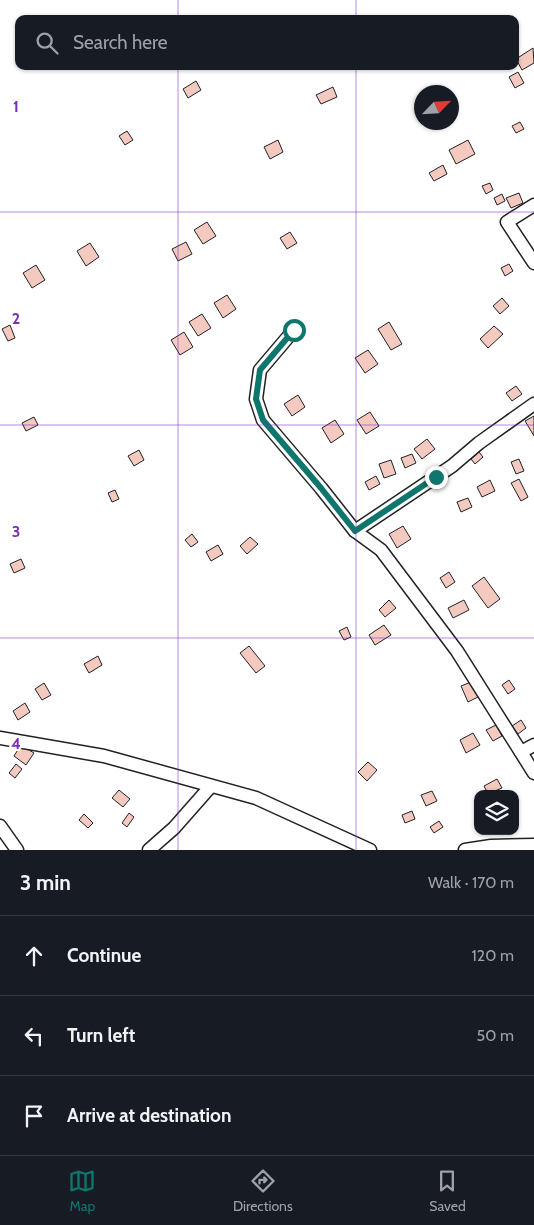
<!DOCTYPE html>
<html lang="en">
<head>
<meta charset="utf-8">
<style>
  :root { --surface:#171b24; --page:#20242c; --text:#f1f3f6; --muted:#9ea1a6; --line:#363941; --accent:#0f766e }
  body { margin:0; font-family:Cabin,sans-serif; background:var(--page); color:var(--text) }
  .controls { position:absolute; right:15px; bottom:15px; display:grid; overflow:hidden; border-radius:10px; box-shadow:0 1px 4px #0004 }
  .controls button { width:45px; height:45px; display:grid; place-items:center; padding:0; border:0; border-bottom:1px solid var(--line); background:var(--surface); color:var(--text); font:25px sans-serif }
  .compass { position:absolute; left:414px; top:85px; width:45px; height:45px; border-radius:50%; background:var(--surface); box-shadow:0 1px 4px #0004; rotate:65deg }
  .stop { position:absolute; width:15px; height:15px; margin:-11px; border:4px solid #0f766e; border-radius:50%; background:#fff }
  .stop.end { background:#0f766e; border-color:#fff; box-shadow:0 1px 5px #0008 }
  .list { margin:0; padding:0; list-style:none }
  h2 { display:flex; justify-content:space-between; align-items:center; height:65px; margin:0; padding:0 20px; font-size:21px }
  h2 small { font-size:16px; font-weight:400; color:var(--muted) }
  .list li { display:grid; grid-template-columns:32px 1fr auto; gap:15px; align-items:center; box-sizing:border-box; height:80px; padding:0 20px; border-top:1px solid var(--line) }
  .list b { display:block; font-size:19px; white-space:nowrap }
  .list em { font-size:16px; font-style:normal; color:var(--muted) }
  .icon { flex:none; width:28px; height:28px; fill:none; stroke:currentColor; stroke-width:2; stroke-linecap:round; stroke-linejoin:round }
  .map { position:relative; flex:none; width:534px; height:850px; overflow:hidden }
  .search { position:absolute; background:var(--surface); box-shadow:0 1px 4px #0004; left:15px; right:15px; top:15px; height:55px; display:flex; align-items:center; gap:12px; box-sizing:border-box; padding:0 18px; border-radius:10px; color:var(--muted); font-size:19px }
  .sheet { height:305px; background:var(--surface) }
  nav { display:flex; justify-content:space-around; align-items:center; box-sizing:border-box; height:70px; border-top:1px solid var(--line); background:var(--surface); font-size:14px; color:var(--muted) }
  nav a { display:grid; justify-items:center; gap:2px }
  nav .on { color:var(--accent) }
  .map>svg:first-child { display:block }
  .building { fill:#f3c9c0; stroke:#222 }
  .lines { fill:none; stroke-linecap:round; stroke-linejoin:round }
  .street-casing { stroke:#222; stroke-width:15 }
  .street { stroke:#fff; stroke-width:12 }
  .route { stroke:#0f766e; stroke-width:6 }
  .grid { fill:none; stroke:#7b2cbf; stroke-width:1; stroke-opacity:0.55 }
  .grid-label { font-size:16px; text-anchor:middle; font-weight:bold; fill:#7b2cbf; stroke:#fff; stroke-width:4; stroke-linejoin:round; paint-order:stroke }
</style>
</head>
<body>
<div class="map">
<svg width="534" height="850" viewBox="0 0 534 850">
  <rect width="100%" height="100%" fill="#fff"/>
  <g class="building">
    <polygon points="533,48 534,63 522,70 516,59"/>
    <polygon points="518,72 524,83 515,88 509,77"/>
    <polygon points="196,81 201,90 188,98 183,89"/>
    <polygon points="333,87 337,97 321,104 316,95"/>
    <polygon points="520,122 524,129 516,133 512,126"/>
    <polygon points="127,131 133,140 125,145 119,136"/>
    <polygon points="278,140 283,152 270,159 264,147"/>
    <polygon points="468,140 475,154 456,164 449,150"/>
    <polygon points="443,165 447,174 434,181 429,173"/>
    <polygon points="490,183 493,190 486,194 482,186"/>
    <polygon points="519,193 523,203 511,208 506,198"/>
    <polygon points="502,194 505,201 497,205 494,198"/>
    <polygon points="207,222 216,236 203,244 194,230"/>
    <polygon points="290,232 297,243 287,249 280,238"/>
    <polygon points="186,242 192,254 178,261 172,249"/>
    <polygon points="90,243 99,257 86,266 77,251"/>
    <polygon points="509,264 513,271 505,276 501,268"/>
    <polygon points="36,265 45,280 32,288 23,273"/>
    <polygon points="227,295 236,309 223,318 214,303"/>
    <polygon points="502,298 509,306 500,314 493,306"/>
    <polygon points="202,314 211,328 198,336 189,322"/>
    <polygon points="389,322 402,344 391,350 378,329"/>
    <polygon points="10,325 15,338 8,341 2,329"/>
    <polygon points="494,326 503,334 488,348 480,339"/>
    <polygon points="184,332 193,347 180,355 171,340"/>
    <polygon points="368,350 378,364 365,373 355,358"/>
    <polygon points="516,386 522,394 512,401 506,393"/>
    <polygon points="298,395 305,407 292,416 284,404"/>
    <polygon points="370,412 379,426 366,434 357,420"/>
    <polygon points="534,416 534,436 525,421"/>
    <polygon points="34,417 38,425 26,431 22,423"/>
    <polygon points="335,420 344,434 331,443 322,428"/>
    <polygon points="427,439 435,449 422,459 414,449"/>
    <polygon points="139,450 144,460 134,466 128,456"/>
    <polygon points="479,452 483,457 475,464 471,459"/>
    <polygon points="412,454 416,463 405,468 401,458"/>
    <polygon points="519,459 524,471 516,474 511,462"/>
    <polygon points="391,460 396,474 384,478 379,464"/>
    <polygon points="376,476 380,484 369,490 365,482"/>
    <polygon points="519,479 528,497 521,501 511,483"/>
    <polygon points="490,480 495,491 482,497 477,487"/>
    <polygon points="115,490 119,499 112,502 108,493"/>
    <polygon points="468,498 472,507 461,512 457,502"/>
    <polygon points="403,526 411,539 397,548 389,534"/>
    <polygon points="192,534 198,542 191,547 185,540"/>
    <polygon points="250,537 258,544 247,554 240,546"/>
    <polygon points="218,545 223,554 211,561 206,552"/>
    <polygon points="21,559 25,568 14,573 10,564"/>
    <polygon points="449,572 455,582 446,588 440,578"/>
    <polygon points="484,577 500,599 488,608 472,586"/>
    <polygon points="389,600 396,608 385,617 379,610"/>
    <polygon points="464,600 469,610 453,618 448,608"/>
    <polygon points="384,625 391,635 375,645 369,635"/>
    <polygon points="347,627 351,637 344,640 339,631"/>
    <polygon points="249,646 265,666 256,673 240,653"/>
    <polygon points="98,656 102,665 89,673 84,664"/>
    <polygon points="509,680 515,689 508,694 502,685"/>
    <polygon points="471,682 478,697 468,702 461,686"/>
    <polygon points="44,683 51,695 42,700 35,689"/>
    <polygon points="25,703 30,712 18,720 13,711"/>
    <polygon points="521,720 526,728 518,734 512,726"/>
    <polygon points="496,725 502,736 493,741 486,730"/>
    <polygon points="473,733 480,745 466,753 460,740"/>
    <polygon points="21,745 34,753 26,765 14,756"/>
    <polygon points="368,762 377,770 367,781 358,772"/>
    <polygon points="16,764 22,769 15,778 9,773"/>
    <polygon points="497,779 502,788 488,794 484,786"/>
    <polygon points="119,790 130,799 123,807 112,798"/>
    <polygon points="432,791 437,801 426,806 421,795"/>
    <polygon points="412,811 415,819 405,823 402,815"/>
    <polygon points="129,813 134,817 127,827 122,823"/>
    <polygon points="84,814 93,823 88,828 79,820"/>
    <polygon points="439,821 443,827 434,833 430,827"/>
  </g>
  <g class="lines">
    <g class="street-casing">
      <g id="street">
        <polyline points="534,205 507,222 534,263"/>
        <polyline points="294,330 260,370 256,399 263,420 321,488 355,531 381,550 457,651 534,773"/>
        <polyline points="355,531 452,466 479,443 534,404"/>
        <polyline points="0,738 104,756 256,798 370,850"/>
        <polyline points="521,752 534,745"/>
        <polyline points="0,826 17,850"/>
        <polyline points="149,850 174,828 211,786"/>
        <polyline points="465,850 491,846 534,845"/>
      </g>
    </g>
    <use href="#street" class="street"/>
  </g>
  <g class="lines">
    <polyline class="route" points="294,330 260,370 256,399 263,420 321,488 355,531 436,477"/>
  </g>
  <path class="grid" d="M178,0V19M356,0V19M178,66V850M356,66V850M0,212H534M0,425H534M0,638H534"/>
  <g class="grid-label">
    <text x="16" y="112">1</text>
    <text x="16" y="324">2</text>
    <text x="16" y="537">3</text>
    <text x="16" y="749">4</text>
  </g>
</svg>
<div class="controls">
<button><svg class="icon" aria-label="layers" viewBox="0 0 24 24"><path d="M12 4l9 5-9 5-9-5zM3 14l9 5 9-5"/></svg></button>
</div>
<svg class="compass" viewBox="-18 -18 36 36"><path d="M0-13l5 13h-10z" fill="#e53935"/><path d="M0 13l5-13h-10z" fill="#9ea1a6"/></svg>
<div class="stop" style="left:294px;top:330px"></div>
<div class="stop end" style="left:436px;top:477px"></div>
<div class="search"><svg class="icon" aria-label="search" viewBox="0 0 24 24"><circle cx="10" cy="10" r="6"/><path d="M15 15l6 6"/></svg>Search here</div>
</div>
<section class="sheet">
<h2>3 min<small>Walk · 170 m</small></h2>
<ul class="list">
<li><svg class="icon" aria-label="ahead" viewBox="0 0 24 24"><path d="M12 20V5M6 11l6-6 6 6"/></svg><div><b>Continue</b></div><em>120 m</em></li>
<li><svg class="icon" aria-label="left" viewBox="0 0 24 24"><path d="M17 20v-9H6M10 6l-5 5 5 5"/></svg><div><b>Turn left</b></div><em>50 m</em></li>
<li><svg class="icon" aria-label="arrive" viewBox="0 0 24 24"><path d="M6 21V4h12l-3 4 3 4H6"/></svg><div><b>Arrive at destination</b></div></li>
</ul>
</section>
<nav>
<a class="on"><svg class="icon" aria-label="map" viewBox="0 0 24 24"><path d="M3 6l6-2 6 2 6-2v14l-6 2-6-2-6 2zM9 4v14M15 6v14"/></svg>Map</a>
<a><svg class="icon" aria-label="directions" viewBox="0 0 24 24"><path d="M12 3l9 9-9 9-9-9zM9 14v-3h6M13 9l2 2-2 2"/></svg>Directions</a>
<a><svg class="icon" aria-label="saved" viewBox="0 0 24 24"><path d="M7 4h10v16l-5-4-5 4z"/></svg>Saved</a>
</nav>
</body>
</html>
